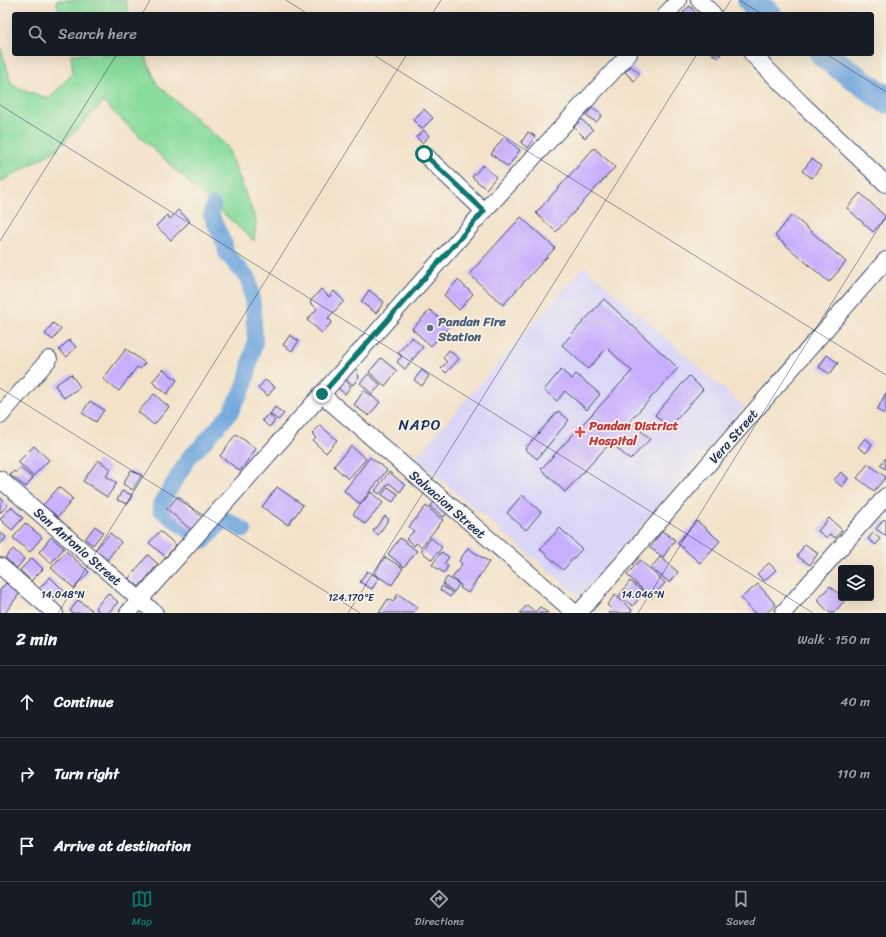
<!DOCTYPE html>
<html lang="en">
<head>
<meta charset="utf-8">
<style>
  :root { --surface:#171b24; --page:#242831; --text:#f1f3f6; --muted:#9ea1a6; --line:#363941; --accent:#0f766e }
  body { margin:0; font-family:Sriracha,sans-serif; background:var(--page); color:var(--text) }
  .controls { position:absolute; right:12px; bottom:12px; display:grid; overflow:hidden; border-radius:4px; box-shadow:0 4px 16px #0002 }
  .controls button { width:36px; height:36px; display:grid; place-items:center; padding:0; border:0; border-bottom:1px solid var(--line); background:var(--surface); color:var(--text); font:20px sans-serif }
  .stop { position:absolute; width:12px; height:12px; margin:-9px; border:3px solid #0f766e; border-radius:50%; background:#fff }
  .stop.end { background:#0f766e; border-color:#fff; box-shadow:0 1px 4px #0008 }
  .list { margin:0; padding:0; list-style:none }
  h2 { display:flex; justify-content:space-between; align-items:center; height:52px; margin:0; padding:0 16px; font-size:17px }
  h2 small { font-size:13px; font-weight:400; color:var(--muted) }
  .list li { display:grid; grid-template-columns:26px 1fr auto; gap:12px; align-items:center; box-sizing:border-box; height:72px; padding:0 16px; border-top:1px solid var(--line) }
  .list b { display:block; font-size:15px; white-space:nowrap }
  .list em { font-size:13px; font-style:normal; color:var(--muted) }
  .icon { flex:none; width:22px; height:22px; fill:none; stroke:currentColor; stroke-width:2; stroke-linecap:round; stroke-linejoin:round }
  .map { position:relative; flex:none; width:886px; height:613px; overflow:hidden }
  .search { position:absolute; background:var(--surface); box-shadow:0 4px 16px #0002; left:12px; right:12px; top:12px; height:44px; display:flex; align-items:center; gap:10px; box-sizing:border-box; padding:0 14px; border-radius:4px; color:var(--muted); font-size:15px }
  .sheet { height:268px; background:var(--surface) }
  nav { display:flex; justify-content:space-around; align-items:center; box-sizing:border-box; height:56px; border-top:1px solid var(--line); background:var(--surface); font-size:11px; color:var(--muted) }
  nav a { display:grid; justify-items:center; gap:2px }
  nav .on { color:var(--accent) }
  .map>svg:first-child { display:block }
  .built { fill:#dad6f7 }
  .green { fill:#89dc9d; stroke:#52867e }
  .lines { fill:none; stroke-linecap:round; stroke-linejoin:round }
  .canal { stroke:#6ea5dc; stroke-width:16 }
  .river { stroke:#6ea5dc; stroke-width:27 }
  .building { fill:#c8affd }
  .minor-casing { stroke:#3b4a6e; stroke-width:18 }
  .minor { stroke:#fff; stroke-width:16 }
  .route { stroke:#0f766e; stroke-width:5 }
  .ticks { fill:none; stroke:#1b2f5e; stroke-width:1; stroke-opacity:0.45 }
  .service-dot { fill:#5c6f8a; stroke:#f7f3e8; stroke-width:1.5 }
  .health-dot { fill:#e0444e; stroke:#f7f3e8; stroke-width:1.5 }
  .labels { text-anchor:middle; stroke-width:3.5; stroke-linejoin:round; paint-order:stroke }
  .service-label { font-size:13px; font-weight:bold; fill:#4e5e75; stroke:#f7f3e8; text-anchor:start }
  .health-label { font-size:13px; font-weight:bold; fill:#be3a42; stroke:#f7f3e8; text-anchor:start }
  .street-label { font-size:13px; fill:#1b2f5e; stroke:#f7f3e8 }
  .quarter-label { font-size:15px; letter-spacing:1px; fill:#1b2f5e; stroke:#f7f3e8 }
  .ticks-label { font-size:10px; text-anchor:middle; fill:#1b2f5e; stroke:#f7f3e8; stroke-width:3.5; stroke-linejoin:round; paint-order:stroke }
</style>
</head>
<body>
<div class="map">
<svg width="886" height="613" viewBox="0 0 886 613">
  <rect width="100%" height="100%" fill="#f7f3e8"/>
  <filter id="ink" filterUnits="userSpaceOnUse"><feTurbulence type="fractalNoise" baseFrequency=".025" numOctaves="2"/><feDisplacementMap in="SourceGraphic" scale="8" xChannelSelector="R" yChannelSelector="G"/><feConvolveMatrix kernelMatrix="1 2 1 2 8 2 1 2 1" color-interpolation-filters="sRGB"/></filter>
  <filter id="wash" filterUnits="userSpaceOnUse"><feTurbulence type="fractalNoise" baseFrequency=".012" numOctaves="4" result="noise"/><feDisplacementMap in="SourceGraphic" scale="16" xChannelSelector="R" yChannelSelector="G"/><feGaussianBlur stdDeviation="0.9" result="paint"/><feColorMatrix in="noise" values="0 0 0 0 0 0 0 0 0 0 0 0 0 0 0 0 0 1.4 0 .05"/><feComposite in="paint" operator="in"/></filter>
  <g filter="url(#wash)">
    <rect width="100%" height="100%" fill="#f3e2c9"/>
    <polygon class="built" points="584,266 744,407 579,596 415,458"/>
    <g class="green">
      <polygon points="56,0 125,0 129,14 60,14"/>
      <polygon points="0,45 12,85 49,99 73,73 71,54 144,54 157,84 227,146 256,221 254,241 195,188 103,102 58,149 0,182"/>
    </g>
    <g class="lines">
      <g class="canal">
        <polyline points="191,532 161,510 160,505 190,456 199,448 231,412 236,400 241,394 246,381 255,341 253,304 249,280 226,253 225,245 211,215 213,205"/>
        <polyline points="203,540 204,541 224,519 244,530"/>
      </g>
      <g class="river">
        <polyline points="751,0 755,5 768,14"/>
        <polyline points="823,54 886,100"/>
      </g>
    </g>
    <g id="blocks">
      <g class="building">
        <polygon points="690,6 695,12 693,14 685,14 683,12"/>
        <polygon points="712,54 721,54 718,58"/>
        <polygon points="631,66 640,74 634,81 625,72"/>
        <polygon points="592,108 602,115 596,122 586,116"/>
        <polygon points="424,109 433,118 422,129 413,120"/>
        <polygon points="581,119 593,130 585,138 574,127"/>
        <polygon points="424,130 429,136 422,143 416,137"/>
        <polygon points="528,132 535,136 528,148 521,143"/>
        <polygon points="504,137 520,150 508,167 491,154"/>
        <polygon points="594,148 615,167 556,232 536,213"/>
        <polygon points="812,159 821,166 812,178 802,171"/>
        <polygon points="483,165 496,177 486,189 472,177"/>
        <polygon points="860,193 886,217 873,232 847,208"/>
        <polygon points="178,210 190,221 171,240 156,226 167,215 170,219"/>
        <polygon points="792,215 846,262 829,282 775,236"/>
        <polygon points="521,217 555,248 503,305 469,274"/>
        <polygon points="458,280 473,294 459,310 444,295"/>
        <polygon points="321,289 329,297 334,291 344,301 328,318 332,322 322,333 307,320 317,309 310,302"/>
        <polygon points="369,290 384,302 376,313 361,302"/>
        <polygon points="604,299 678,368 630,421 650,439 630,460 611,442 565,492 541,469 632,371 607,348 588,369 562,345"/>
        <polygon points="430,310 449,327 431,346 412,329"/>
        <polygon points="53,323 61,329 53,340 45,334"/>
        <polygon points="290,335 299,341 292,351 283,345"/>
        <polygon points="412,337 423,347 405,369 397,362 402,356 398,353"/>
        <polygon points="69,340 76,347 67,357 59,350"/>
        <polygon points="126,349 145,363 140,369 137,367 119,391 103,379"/>
        <polygon points="449,350 459,359 446,373 441,368 447,362 443,358"/>
        <polygon points="827,355 838,363 830,374 819,367"/>
        <polygon points="381,358 397,371 385,386 369,372"/>
        <polygon points="356,368 359,377 353,385 346,379"/>
        <polygon points="163,369 177,380 167,394 152,382"/>
        <polygon points="422,370 429,376 422,386 414,380"/>
        <polygon points="561,370 572,379 576,374 600,394 587,410 565,391 557,401 544,390"/>
        <polygon points="71,374 80,387 64,398 55,385"/>
        <polygon points="368,374 381,385 372,394 360,383"/>
        <polygon points="689,376 703,389 669,428 655,415"/>
        <polygon points="265,380 275,387 268,396 258,388"/>
        <polygon points="345,380 351,386 345,394 338,388"/>
        <polygon points="364,390 380,402 369,416 354,405"/>
        <polygon points="886,393 886,415 877,410"/>
        <polygon points="154,394 169,407 154,425 138,412"/>
        <polygon points="90,401 104,410 96,422 82,413"/>
        <polygon points="275,407 284,414 278,420 270,414"/>
        <polygon points="558,411 569,420 537,459 525,449"/>
        <polygon points="269,414 275,421 269,427 262,420"/>
        <polygon points="320,425 337,440 326,453 313,441 316,438 312,434"/>
        <polygon points="236,434 256,449 240,471 220,456"/>
        <polygon points="865,438 872,444 866,453 858,447"/>
        <polygon points="34,446 49,460 33,476 18,462"/>
        <polygon points="351,446 366,459 348,479 334,466"/>
        <polygon points="370,457 387,470 360,504 344,491"/>
        <polygon points="886,458 886,468 885,469 880,465"/>
        <polygon points="98,460 111,469 106,476 117,483 107,497 83,481"/>
        <polygon points="868,464 886,477 874,491 857,478"/>
        <polygon points="20,468 33,478 26,487 10,475 14,471 16,473"/>
        <polygon points="131,470 142,475 133,490 123,484"/>
        <polygon points="389,472 405,485 400,492 389,483 380,494 375,491"/>
        <polygon points="841,472 848,478 842,487 834,480"/>
        <polygon points="59,487 73,499 58,517 43,505"/>
        <polygon points="277,487 303,505 288,525 262,507"/>
        <polygon points="388,487 398,494 393,502 382,495"/>
        <polygon points="122,491 132,495 128,504 117,500"/>
        <polygon points="371,492 383,503 365,524 353,514"/>
        <polygon points="522,495 541,512 526,530 507,513"/>
        <polygon points="178,496 202,517 191,530 167,509"/>
        <polygon points="0,497 8,505 0,513"/>
        <polygon points="434,502 447,513 444,517 430,507"/>
        <polygon points="426,506 443,520 421,547 416,543 414,546 406,539 414,531 409,527"/>
        <polygon points="11,507 23,518 12,530 0,519"/>
        <polygon points="385,516 389,519 378,535 373,531"/>
        <polygon points="829,518 842,530 835,538 830,534 827,538 818,531"/>
        <polygon points="884,519 886,521 886,536 876,529"/>
        <polygon points="697,521 720,541 700,563 677,543"/>
        <polygon points="25,523 42,537 30,552 13,538"/>
        <polygon points="95,526 103,532 93,545 85,539"/>
        <polygon points="560,528 582,549 563,570 540,549"/>
        <polygon points="160,531 176,545 166,557 149,543"/>
        <polygon points="662,531 675,540 663,557 650,548"/>
        <polygon points="0,532 6,537 0,545"/>
        <polygon points="110,533 121,542 107,560 95,550"/>
        <polygon points="873,533 880,539 876,545 868,539"/>
        <polygon points="51,537 64,548 51,563 39,552"/>
        <polygon points="400,538 417,551 404,567 388,554"/>
        <polygon points="431,538 442,547 432,560 421,551"/>
        <polygon points="805,544 818,553 810,565 797,556"/>
        <polygon points="468,548 489,562 468,593 460,588 461,585 452,578 462,564 459,561"/>
        <polygon points="13,549 24,559 17,568 5,558"/>
        <polygon points="66,551 89,572 74,588 51,568"/>
        <polygon points="441,552 449,557 444,564 448,566 444,573 432,565"/>
        <polygon points="148,555 158,564 139,587 129,578"/>
        <polygon points="385,557 403,568 392,585 374,574"/>
        <polygon points="660,557 678,572 670,583 651,568"/>
        <polygon points="32,558 43,569 31,581 20,570"/>
        <polygon points="640,560 665,583 652,598 627,575"/>
        <polygon points="769,563 776,570 764,581 757,574"/>
        <polygon points="367,571 379,578 372,589 360,582"/>
        <polygon points="50,577 64,591 53,603 38,590"/>
        <polygon points="447,577 459,584 454,592 443,584"/>
        <polygon points="630,581 644,592 633,606 619,596"/>
        <polygon points="6,583 20,593 5,613 0,613 0,590"/>
        <polygon points="758,584 776,605 766,613 754,613 741,598"/>
        <polygon points="442,586 453,593 450,597 440,590"/>
        <polygon points="830,586 841,596 841,598 845,600 834,613 830,613 817,600"/>
        <polygon points="108,593 118,602 108,613 101,613 95,608"/>
        <polygon points="398,594 417,607 413,613 379,613 388,599 393,602"/>
        <polygon points="615,595 632,610 630,613 608,613 612,609 607,605"/>
        <polygon points="78,600 92,610 90,613 73,613 70,611"/>
        <polygon points="527,605 535,612 540,607 548,613 520,613"/>
      </g>
    </g>
  </g>
  <g filter="url(#ink)">
    <use href="#blocks" fill-opacity="0" stroke="#3b4a6e" stroke-width="1"/>
    <g class="lines">
      <g class="minor-casing">
        <g id="minor">
          <polyline points="699,0 713,14"/>
          <polyline points="666,14 678,1"/>
          <polyline points="752,54 801,103 886,184"/>
          <polyline points="424,154 484,211"/>
          <polyline points="321,394 575,613"/>
          <polyline points="0,416 49,359"/>
          <polyline points="0,479 155,613"/>
          <polyline points="0,566 55,613"/>
          <polyline points="128,613 484,211 629,54"/>
          <polyline points="579,613 886,260"/>
          <polyline points="783,613 886,496"/>
        </g>
      </g>
      <use href="#minor" class="minor"/>
    </g>
  </g>
  <g class="lines" filter="url(#ink)">
    <polyline class="route" points="322,394 484,211 424,154"/>
  </g>
  <path class="ticks" d="M286,0L308,14M739,0L762,14M142,14L150,0M432,14L441,0M722,14L731,0M372,54L886,375M826,54L886,92M0,105L813,613M0,241L117,54M0,388L360,613M58,613L407,54M348,613L697,54M638,613L886,216"/>
  <circle class="service-dot" cx="430" cy="328" r="4"/>
  <path class="health-dot" d="M578 426h4v4h4v4h-4v4h-4v-4h-4v-4h4z"/>
  <g class="labels">
    <g class="service-label">
      <text x="438" y="326">Pandan Fire<tspan x="438" dy="15">Station</tspan></text>
    </g>
    <g class="health-label">
      <text x="589" y="430">Pandan District<tspan x="589" dy="15">Hospital</tspan></text>
    </g>
    <g class="street-label">
      <text transform="translate(733 436) rotate(-49)" y="5">Vera Street</text>
      <text transform="translate(448 504) rotate(41)" y="5">Salvacion Street</text>
      <text transform="translate(78 546) rotate(41)" y="5">San Antonio Street</text>
    </g>
    <g class="quarter-label">
      <text x="420" y="430">NAPO</text>
    </g>
  </g>
  <g class="ticks-label">
    <text x="63" y="598">14.048°N</text>
    <text x="643" y="598">14.046°N</text>
    <text x="351" y="601">124.170°E</text>
  </g>
</svg>
<div class="controls">
<button><svg class="icon" aria-label="layers" viewBox="0 0 24 24"><path d="M12 4l9 5-9 5-9-5zM3 14l9 5 9-5"/></svg></button>
</div>
<div class="stop" style="left:424px;top:154px"></div>
<div class="stop end" style="left:322px;top:394px"></div>
<div class="search"><svg class="icon" aria-label="search" viewBox="0 0 24 24"><circle cx="10" cy="10" r="6"/><path d="M15 15l6 6"/></svg>Search here</div>
</div>
<section class="sheet">
<h2>2 min<small>Walk · 150 m</small></h2>
<ul class="list">
<li><svg class="icon" aria-label="ahead" viewBox="0 0 24 24"><path d="M12 20V5M6 11l6-6 6 6"/></svg><div><b>Continue</b></div><em>40 m</em></li>
<li><svg class="icon" aria-label="right" viewBox="0 0 24 24"><path d="M7 20v-9h11M14 6l5 5-5 5"/></svg><div><b>Turn right</b></div><em>110 m</em></li>
<li><svg class="icon" aria-label="arrive" viewBox="0 0 24 24"><path d="M6 21V4h12l-3 4 3 4H6"/></svg><div><b>Arrive at destination</b></div></li>
</ul>
</section>
<nav>
<a class="on"><svg class="icon" aria-label="map" viewBox="0 0 24 24"><path d="M3 6l6-2 6 2 6-2v14l-6 2-6-2-6 2zM9 4v14M15 6v14"/></svg>Map</a>
<a><svg class="icon" aria-label="directions" viewBox="0 0 24 24"><path d="M12 3l9 9-9 9-9-9zM9 14v-3h6M13 9l2 2-2 2"/></svg>Directions</a>
<a><svg class="icon" aria-label="saved" viewBox="0 0 24 24"><path d="M7 4h10v16l-5-4-5 4z"/></svg>Saved</a>
</nav>
</body>
</html>
